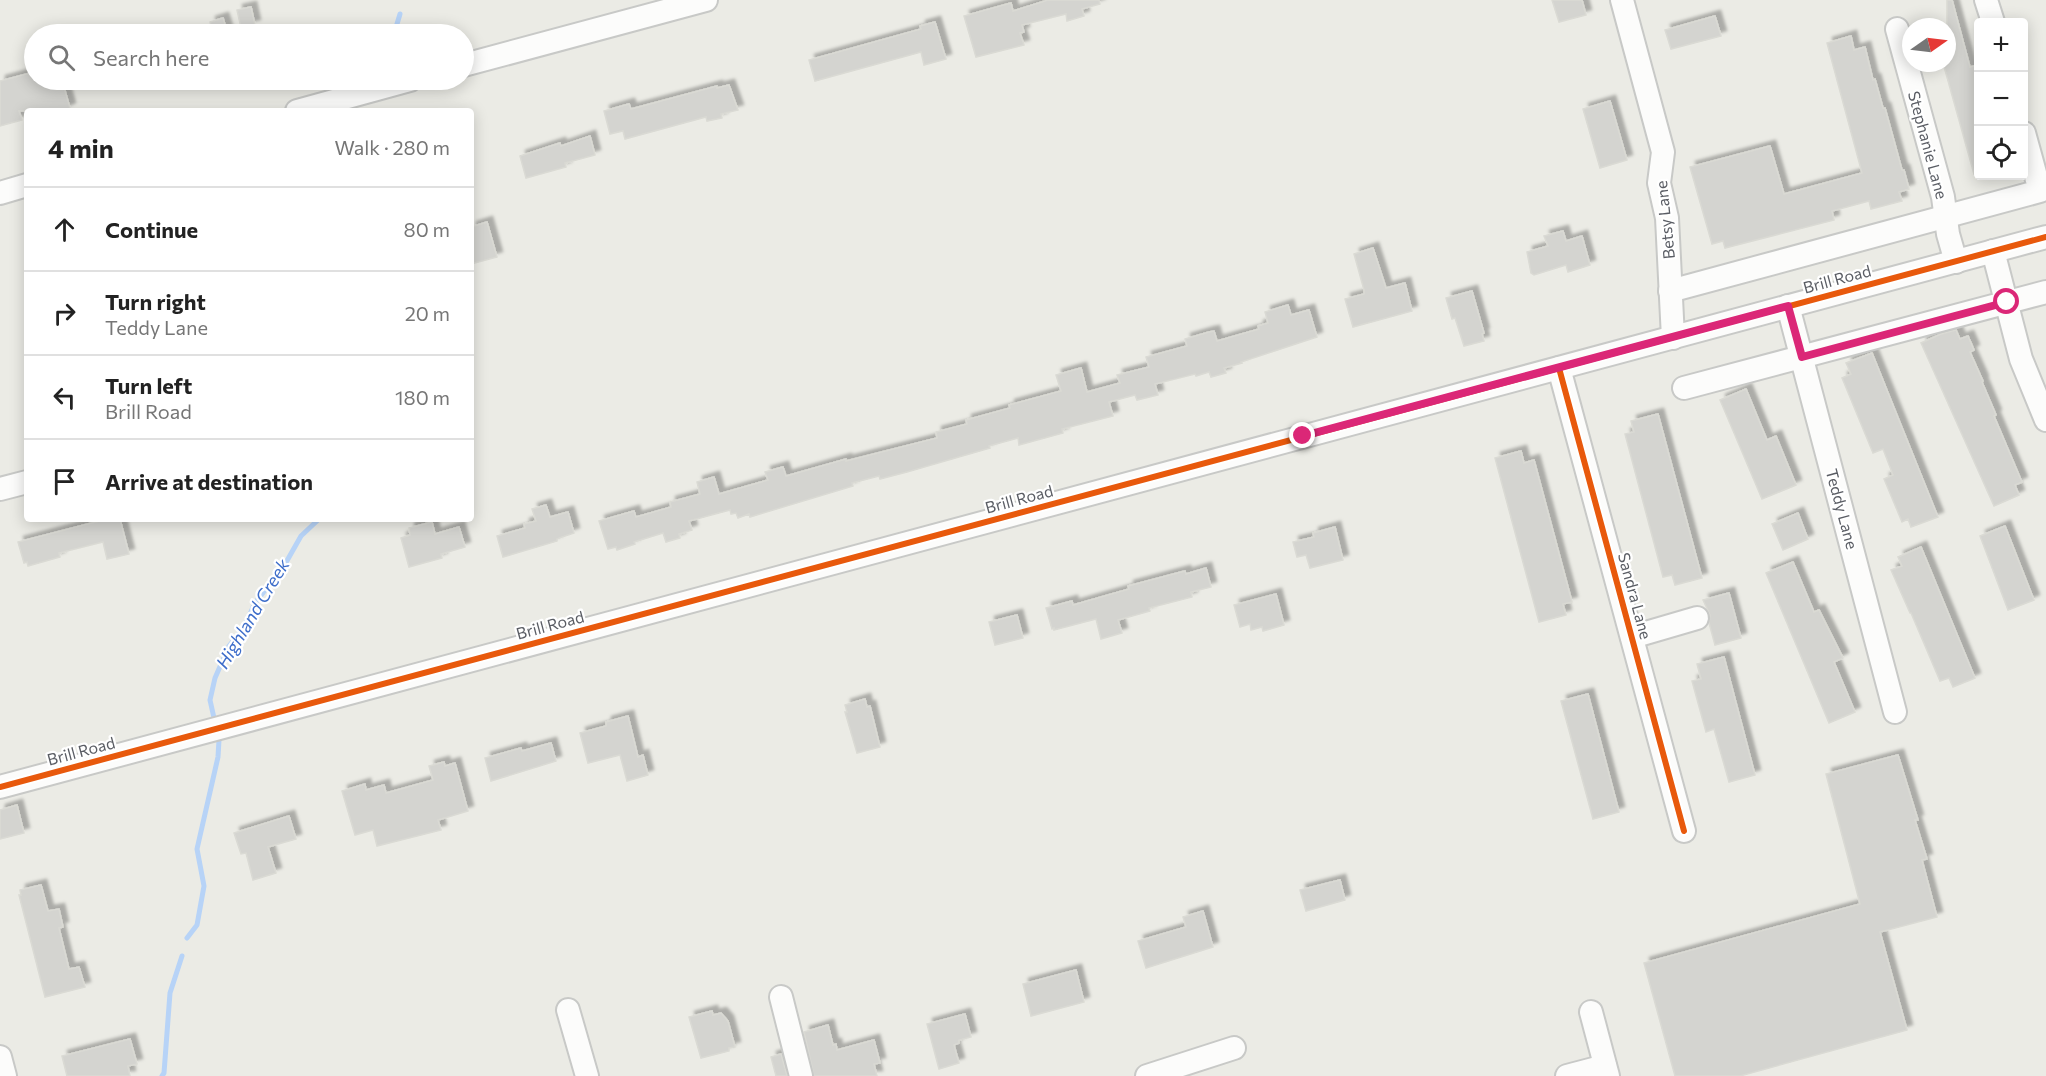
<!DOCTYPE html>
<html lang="en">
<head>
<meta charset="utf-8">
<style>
  :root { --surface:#fff; --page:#f2f2f2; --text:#222; --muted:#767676; --line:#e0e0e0 }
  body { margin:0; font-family:Commissioner,sans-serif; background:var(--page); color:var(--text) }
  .controls { position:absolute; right:18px; top:18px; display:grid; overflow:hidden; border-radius:6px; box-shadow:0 3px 15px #0003 }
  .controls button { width:54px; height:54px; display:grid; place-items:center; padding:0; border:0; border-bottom:2px solid var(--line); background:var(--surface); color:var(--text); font:30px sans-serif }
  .compass { position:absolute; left:1902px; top:18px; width:54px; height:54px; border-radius:50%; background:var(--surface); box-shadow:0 3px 15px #0003; rotate:76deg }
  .stop { position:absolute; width:18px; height:18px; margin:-14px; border:4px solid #db2777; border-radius:50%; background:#fff }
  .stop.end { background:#db2777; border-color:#fff; box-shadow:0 2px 6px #0008 }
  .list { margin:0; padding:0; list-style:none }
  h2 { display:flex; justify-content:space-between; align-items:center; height:78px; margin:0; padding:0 24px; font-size:26px }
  h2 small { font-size:20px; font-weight:400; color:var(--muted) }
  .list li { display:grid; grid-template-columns:39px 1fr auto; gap:18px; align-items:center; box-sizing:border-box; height:84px; padding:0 24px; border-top:2px solid var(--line) }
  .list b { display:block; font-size:22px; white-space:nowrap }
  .list p { margin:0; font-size:20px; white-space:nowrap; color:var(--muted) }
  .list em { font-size:20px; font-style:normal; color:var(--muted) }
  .icon { flex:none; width:33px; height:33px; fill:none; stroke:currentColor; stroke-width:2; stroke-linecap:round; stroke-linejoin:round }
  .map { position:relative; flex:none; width:2046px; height:1076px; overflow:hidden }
  .search { position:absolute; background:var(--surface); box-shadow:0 3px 15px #0003; left:24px; top:24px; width:450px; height:66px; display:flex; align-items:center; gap:15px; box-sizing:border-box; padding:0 21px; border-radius:33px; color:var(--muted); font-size:22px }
  .panel { position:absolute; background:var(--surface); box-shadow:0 3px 15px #0003; left:24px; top:108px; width:450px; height:414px; border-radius:6px }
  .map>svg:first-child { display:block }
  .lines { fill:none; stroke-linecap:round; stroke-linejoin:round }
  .stream { stroke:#b7d3f7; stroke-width:5 }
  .building { fill:#d4d4d0; stroke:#dadad4; stroke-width:1.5; filter:url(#shadow) }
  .minor-casing { stroke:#c8c9c7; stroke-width:26 }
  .minor { stroke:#fcfcfb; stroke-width:22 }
  .cycleway-casing { stroke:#fff; stroke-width:10 }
  .cycleway { stroke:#e8590c; stroke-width:6 }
  .route { stroke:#db2777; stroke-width:8 }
  .labels { text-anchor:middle; stroke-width:4.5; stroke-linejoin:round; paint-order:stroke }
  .street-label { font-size:16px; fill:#5a5d64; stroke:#fff }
  .water-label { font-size:18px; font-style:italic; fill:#3d6dca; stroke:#fff }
</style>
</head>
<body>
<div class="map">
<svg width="2046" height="1076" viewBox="0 0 2046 1076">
  <defs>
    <filter id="shadow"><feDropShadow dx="5.5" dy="-5.5" stdDeviation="1.5" flood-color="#0004"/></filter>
  </defs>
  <rect width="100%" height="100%" fill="#ebebe5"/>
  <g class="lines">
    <g class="stream">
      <polyline points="394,34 400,14"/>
      <polyline points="214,718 210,700 215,678 229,646 244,627 255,603 284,566 301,536 319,519"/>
      <polyline points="187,938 197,925 204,886 197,849 218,757 219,740"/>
      <polyline points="162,1076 164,1073 170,993 182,956"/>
    </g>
  </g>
  <g class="building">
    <polygon points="1048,0 1099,0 1100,4 1082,9 1084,16 1067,21 1066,14 1022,25 1024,32 1020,33 1024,45 976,57 964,16 1011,3 1013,11"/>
    <polygon points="1552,0 1582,0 1586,15 1559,22"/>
    <polygon points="1947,0 1952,0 1970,67 1978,65 1978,80 1975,81 1978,94 1978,173 1974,174 1943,63 1947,63"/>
    <polygon points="251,7 255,25 241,28 237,10"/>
    <polygon points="1715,16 1721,36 1671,49 1665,30"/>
    <polygon points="223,18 228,34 213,34 210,22"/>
    <polygon points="935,22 946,59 924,65 921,52 815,81 809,60 921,29 920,26"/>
    <polygon points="1851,36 1854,50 1865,47 1873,80 1875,79 1883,108 1885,108 1902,170 1904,170 1909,189 1899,192 1902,201 1871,209 1869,201 1832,211 1834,220 1725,248 1723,241 1712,244 1690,167 1770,146 1784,194 1862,173 1827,43"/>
    <polygon points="34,72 34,80 62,80 70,108 63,111 19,111 22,120 0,126 0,81"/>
    <polygon points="729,85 738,110 721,114 722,118 707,121 706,117 625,139 623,131 610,134 604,111 629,104 631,109 717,86 717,88"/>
    <polygon points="1610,101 1627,160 1600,168 1583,109"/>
    <polygon points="590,136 595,155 565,163 566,167 526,178 520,156 560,143 561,146"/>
    <polygon points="487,222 497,257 471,264 471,227"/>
    <polygon points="1563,231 1566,241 1582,236 1590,265 1568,272 1566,265 1534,275 1531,273 1527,252 1548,246 1544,236"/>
    <polygon points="1373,248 1386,288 1405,283 1412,311 1353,327 1345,299 1364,294 1364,290 1354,254"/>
    <polygon points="1472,291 1484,333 1482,334 1484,341 1464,346 1455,318 1452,319 1446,298"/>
    <polygon points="1288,305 1291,315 1309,310 1317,337 1241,362 1242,363 1224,368 1226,373 1211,377 1209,372 1196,376 1195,374 1155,384 1158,395 1137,400 1135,395 1109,402 1113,416 1062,429 1063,433 1019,445 1018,438 989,446 990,448 907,472 880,479 879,476 852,483 853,486 750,517 749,514 738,518 736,513 731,514 730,510 689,521 692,530 679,534 680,538 666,542 663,533 634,542 635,544 617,550 616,547 608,549 599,521 634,511 636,517 671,507 670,502 700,494 697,482 714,477 719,494 768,480 765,472 783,467 786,476 846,459 846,461 937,438 936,432 967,424 966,420 1010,408 1009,405 1061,391 1056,375 1081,368 1087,392 1120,383 1117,375 1149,367 1146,357 1187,346 1185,339 1209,332 1214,331 1217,341 1259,329 1258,326 1268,323 1265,312"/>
    <polygon points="1956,330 1960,339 1968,336 1974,350 1970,352 1983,381 1982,382 1996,415 1994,416 2022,482 2015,485 2019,495 1994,506 1921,343 1941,334"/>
    <polygon points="1872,353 1938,517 1911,527 1908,519 1902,522 1884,479 1893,475 1883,449 1873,453 1842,378 1851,374 1846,363"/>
    <polygon points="1746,389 1767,440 1776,436 1796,485 1762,499 1720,400"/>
    <polygon points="1658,414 1702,578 1675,585 1672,575 1663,577 1625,434 1634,432 1631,421"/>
    <polygon points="1521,451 1524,463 1534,460 1572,602 1563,604 1566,615 1539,622 1495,458"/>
    <polygon points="546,505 550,517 568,512 574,533 562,537 557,539 557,541 503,557 497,536 525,528 524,524 536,521 532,509"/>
    <polygon points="1798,513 1808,539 1783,550 1772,524"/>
    <polygon points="107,519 120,519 129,554 107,559 103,542 59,553 60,557 28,566 27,562 24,563 18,542"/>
    <polygon points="432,522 435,534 459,527 465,547 441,554 442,558 409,567 401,538 410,535 409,528"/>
    <polygon points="2005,526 2034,600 2008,610 1980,536"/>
    <polygon points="1335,527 1343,560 1310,568 1306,555 1297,557 1293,542 1314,537 1313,533"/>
    <polygon points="1921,547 1975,678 1953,687 1949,678 1940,681 1911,613 1910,613 1891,570 1902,566 1898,557"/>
    <polygon points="1793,562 1814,612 1819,610 1843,658 1834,662 1855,712 1829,723 1766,573"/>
    <polygon points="1206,568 1211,587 1191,592 1192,597 1149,608 1150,611 1118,620 1122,633 1101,639 1096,619 1054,630 1054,628 1052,629 1046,608 1072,601 1073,605 1129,589 1128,586 1185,571 1186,574"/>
    <polygon points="1729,593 1741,638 1715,645 1709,623 1710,615 1703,600"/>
    <polygon points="1276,594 1284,625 1263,631 1262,627 1251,630 1250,624 1240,627 1234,605"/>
    <polygon points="1017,615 1023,638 995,645 989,622"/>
    <polygon points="1724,657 1755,775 1729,782 1714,729 1706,732 1692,681 1701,679 1697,664"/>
    <polygon points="1588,694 1619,812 1593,819 1561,701"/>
    <polygon points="865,699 867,707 870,706 880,747 857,753 845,712 847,712 845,705"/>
    <polygon points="628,716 638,757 643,755 648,775 627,781 620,755 588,763 580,733 606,726 606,722"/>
    <polygon points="551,743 556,761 491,781 485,758 521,748 522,751"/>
    <polygon points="1898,755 1918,820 1915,820 1927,859 1922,860 1937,917 1880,932 1907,1030 1740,1076 1675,1076 1644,963 1860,904 1826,774"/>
    <polygon points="444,762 445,766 455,763 468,811 438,820 441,830 377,846 373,830 355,835 342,791 365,784 366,790 384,785 386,793 433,780 429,766"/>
    <polygon points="17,805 24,833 0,839 0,810"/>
    <polygon points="289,816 296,839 268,847 276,873 253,880 246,853 241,854 234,833"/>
    <polygon points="1340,880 1345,900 1306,911 1300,890"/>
    <polygon points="41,885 48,911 59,909 63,927 59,928 69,969 79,967 85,987 45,997 19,895 21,895 20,890"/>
    <polygon points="1203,911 1213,947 1146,968 1138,941 1186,927 1183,917"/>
    <polygon points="1076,970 1084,1002 1031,1016 1023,984"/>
    <polygon points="712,1011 713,1015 721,1013 728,1021 735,1047 729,1048 729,1051 701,1058 689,1017"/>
    <polygon points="965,1014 971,1037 959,1040 959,1043 954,1045 959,1063 939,1069 927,1024"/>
    <polygon points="828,1025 833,1045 836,1044 837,1050 874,1040 880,1063 874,1064 877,1076 814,1076 804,1032"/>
    <polygon points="130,1039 137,1064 128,1066 130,1076 67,1076 62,1056"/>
    <polygon points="781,1054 787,1076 776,1076 771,1057"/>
  </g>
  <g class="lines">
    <g class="minor-casing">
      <g id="minor">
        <polyline points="1622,0 1663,152 1659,183 1667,218 1673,338"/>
        <polyline points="1986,0 1993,22"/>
        <polyline points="1897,29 1943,197 1948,234 1956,262"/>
        <polyline points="464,65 706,0"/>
        <polyline points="297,111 410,80"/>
        <polyline points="0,193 27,185"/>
        <polyline points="1993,251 2021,359 2046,420"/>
        <polyline points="1670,291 2040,191 2024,133"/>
        <polyline points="1788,306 1895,712"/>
        <polyline points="1559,368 1684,831"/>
        <polyline points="1684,388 2046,292"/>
        <polyline points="0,489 27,482"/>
        <polyline points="1632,637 1697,618"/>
        <polyline points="0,787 2046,237"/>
        <polyline points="781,997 801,1076"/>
        <polyline points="568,1010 587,1076"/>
        <polyline points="1591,1012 1608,1076"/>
        <polyline points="0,1057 5,1076"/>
        <polyline points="1147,1076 1234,1048"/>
        <polyline points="1567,1076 1605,1066"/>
      </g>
    </g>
    <use href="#minor" class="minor"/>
    <g class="cycleway-casing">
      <g id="cycleway">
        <polyline points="1559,368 1684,831"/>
        <polyline points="0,787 2046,237"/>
      </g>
    </g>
    <use href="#cycleway" class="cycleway"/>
  </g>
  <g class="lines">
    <polyline class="route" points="1303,436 1788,306 1802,357 2007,302"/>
  </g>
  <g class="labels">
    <g class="street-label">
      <text transform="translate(1928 145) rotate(75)" y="6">Stephanie Lane</text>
      <text transform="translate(1665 220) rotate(-96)" y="6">Betsy Lane</text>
      <text transform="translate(1837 279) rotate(-15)" y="6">Brill Road</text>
      <text transform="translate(1019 499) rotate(-15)" y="6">Brill Road</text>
      <text transform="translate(1842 509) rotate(75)" y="6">Teddy Lane</text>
      <text transform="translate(1635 596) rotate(75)" y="6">Sandra Lane</text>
      <text transform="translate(550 625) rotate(-15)" y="6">Brill Road</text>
      <text transform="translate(81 751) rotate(-15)" y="6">Brill Road</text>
    </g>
    <g class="water-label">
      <text transform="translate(253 614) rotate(-59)" y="6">Highland Creek</text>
    </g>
  </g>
</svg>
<div class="controls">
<button>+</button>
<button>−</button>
<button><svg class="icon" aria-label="locate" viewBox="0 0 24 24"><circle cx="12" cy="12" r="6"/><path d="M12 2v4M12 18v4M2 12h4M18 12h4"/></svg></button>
</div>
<svg class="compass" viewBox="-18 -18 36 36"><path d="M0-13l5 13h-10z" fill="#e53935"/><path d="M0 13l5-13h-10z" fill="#767676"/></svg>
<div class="stop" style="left:2007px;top:302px"></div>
<div class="stop end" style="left:1303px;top:436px"></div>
<div class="search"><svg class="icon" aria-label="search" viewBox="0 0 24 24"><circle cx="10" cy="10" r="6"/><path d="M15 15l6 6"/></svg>Search here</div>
<section class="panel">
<h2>4 min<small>Walk · 280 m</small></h2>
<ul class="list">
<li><svg class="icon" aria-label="ahead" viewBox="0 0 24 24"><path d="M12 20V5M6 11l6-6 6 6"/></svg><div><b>Continue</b></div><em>80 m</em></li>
<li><svg class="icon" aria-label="right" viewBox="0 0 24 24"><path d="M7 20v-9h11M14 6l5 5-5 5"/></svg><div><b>Turn right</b><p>Teddy Lane</p></div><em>20 m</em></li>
<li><svg class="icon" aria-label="left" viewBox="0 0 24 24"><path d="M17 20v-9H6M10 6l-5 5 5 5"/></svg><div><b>Turn left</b><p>Brill Road</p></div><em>180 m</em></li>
<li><svg class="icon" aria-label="arrive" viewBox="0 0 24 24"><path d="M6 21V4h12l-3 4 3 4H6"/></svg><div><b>Arrive at destination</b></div></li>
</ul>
</section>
</div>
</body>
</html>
